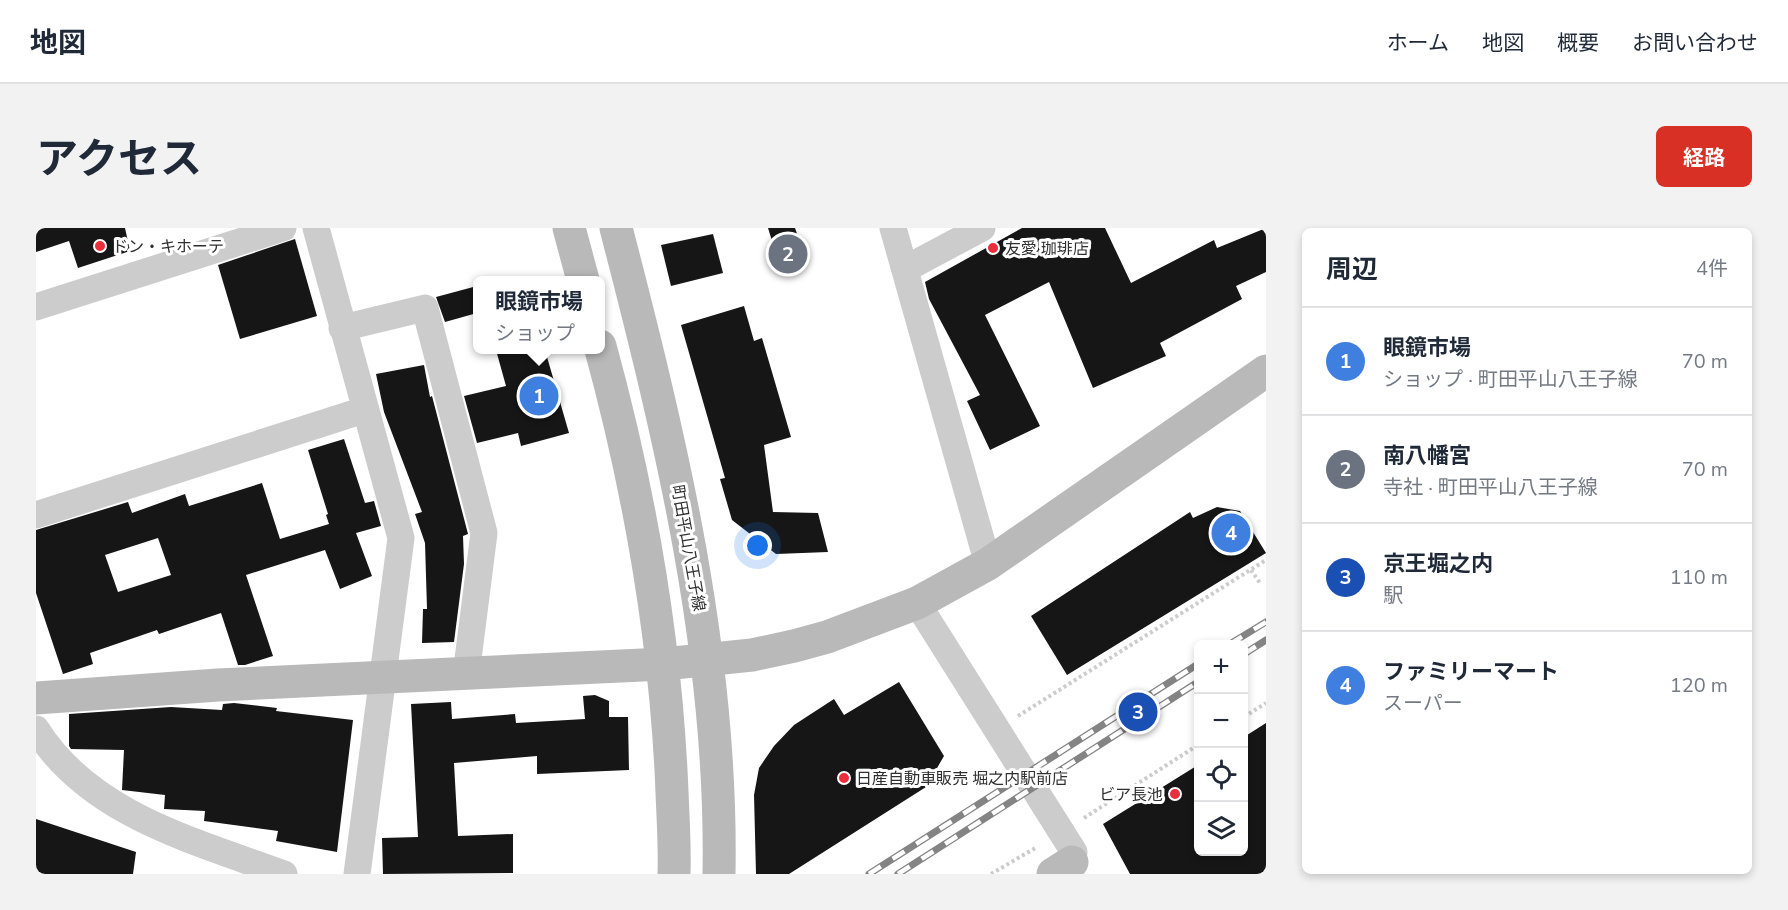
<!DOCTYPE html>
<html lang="ja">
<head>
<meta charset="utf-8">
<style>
  :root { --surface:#fff; --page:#f2f2f3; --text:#1f2937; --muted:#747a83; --line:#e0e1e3; --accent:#d93025 }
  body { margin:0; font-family:"Nunito Sans","Noto Sans JP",sans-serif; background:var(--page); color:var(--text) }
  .controls { position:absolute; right:18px; bottom:18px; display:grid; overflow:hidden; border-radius:9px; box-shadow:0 3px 9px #0003 }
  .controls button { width:54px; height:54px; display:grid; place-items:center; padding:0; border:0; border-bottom:2px solid var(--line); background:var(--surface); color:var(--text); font:30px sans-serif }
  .you { position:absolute; left:722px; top:318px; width:21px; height:21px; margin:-15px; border:4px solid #fff; border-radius:50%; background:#1a73e8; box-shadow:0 0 0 9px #1a73e833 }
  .badge { display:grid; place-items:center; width:39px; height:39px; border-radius:50%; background:var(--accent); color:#fff; font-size:20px; font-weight:700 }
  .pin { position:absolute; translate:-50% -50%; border:3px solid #fff; box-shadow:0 2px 6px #0006 }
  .popup { position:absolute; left:437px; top:48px; width:132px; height:78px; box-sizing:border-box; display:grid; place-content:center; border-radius:9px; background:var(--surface); filter:drop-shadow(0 2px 4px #0005); font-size:20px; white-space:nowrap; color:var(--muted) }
  .popup b { font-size:22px; color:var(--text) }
  .popup::after { content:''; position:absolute; left:50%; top:100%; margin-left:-12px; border:12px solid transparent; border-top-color:var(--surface) }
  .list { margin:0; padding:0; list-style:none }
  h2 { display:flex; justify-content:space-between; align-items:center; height:78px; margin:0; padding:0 24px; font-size:26px }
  h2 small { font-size:20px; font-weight:400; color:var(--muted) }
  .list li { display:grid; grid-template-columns:39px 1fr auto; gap:18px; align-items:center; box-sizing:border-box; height:108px; padding:0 24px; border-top:2px solid var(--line) }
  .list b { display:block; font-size:22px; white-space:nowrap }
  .list p { margin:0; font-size:20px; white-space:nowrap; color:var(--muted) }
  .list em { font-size:20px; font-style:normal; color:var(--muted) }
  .icon { flex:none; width:33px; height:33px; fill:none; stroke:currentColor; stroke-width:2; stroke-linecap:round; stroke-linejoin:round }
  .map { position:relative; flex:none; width:1230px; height:646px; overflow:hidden; border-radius:9px }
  header { display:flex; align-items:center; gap:36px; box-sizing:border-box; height:84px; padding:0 30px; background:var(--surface); border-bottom:2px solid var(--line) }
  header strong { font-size:28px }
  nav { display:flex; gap:33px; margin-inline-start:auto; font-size:21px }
  .intro { display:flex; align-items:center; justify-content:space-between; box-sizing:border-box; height:144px; padding:0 36px }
  h1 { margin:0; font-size:42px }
  .button { padding:15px 27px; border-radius:9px; background:var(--accent); color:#fff; font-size:21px; font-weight:700 }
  main { display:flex; gap:36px; padding:0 36px }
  aside { flex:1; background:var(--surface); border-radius:9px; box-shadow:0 3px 9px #0003 }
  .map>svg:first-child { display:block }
  .building { fill:#161616; fill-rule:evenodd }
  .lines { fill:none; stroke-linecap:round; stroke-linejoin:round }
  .path { stroke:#ccc; stroke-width:4; stroke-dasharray:3 3; stroke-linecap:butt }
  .street { stroke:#ccc; stroke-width:27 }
  .secondary { stroke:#b9b9b9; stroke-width:33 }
  .rail-casing { stroke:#848484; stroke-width:7 }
  .rail { stroke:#fff; stroke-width:4.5; stroke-dasharray:14; stroke-linecap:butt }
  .poi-dot { fill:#eb2d3c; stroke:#fff; stroke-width:2 }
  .labels { text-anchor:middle; stroke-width:6; stroke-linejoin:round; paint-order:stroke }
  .poi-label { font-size:16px; fill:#2f2f2f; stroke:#fff; text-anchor:start }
  .street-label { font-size:16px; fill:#2f2f2f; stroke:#fff }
</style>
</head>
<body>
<header>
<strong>地図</strong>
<nav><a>ホーム</a><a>地図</a><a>概要</a><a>お問い合わせ</a></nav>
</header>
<div class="intro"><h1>アクセス</h1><a class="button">経路</a></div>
<main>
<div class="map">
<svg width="1230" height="646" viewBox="0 0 1230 646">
  <rect width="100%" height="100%" fill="#fff"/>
  <g class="building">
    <polygon points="0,0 89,0 94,23 42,40 33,13 0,24"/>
    <polygon points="732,0 759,0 768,26 742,32"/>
    <polygon points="986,0 1069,0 1095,55 1178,12 1181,20 1230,0 1230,44 1200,58 1206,71 1124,115 1130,128 1057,160 1013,54 949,87 1004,198 954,222 931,173 944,167 893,71 889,54"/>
    <polygon points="677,6 687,45 635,58 625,17"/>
    <polygon points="259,11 281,88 204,111 182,37"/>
    <polygon points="441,58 441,85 409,94 400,69"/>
    <polygon points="708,78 718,113 726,110 755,209 728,217 737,284 782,285 792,324 740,326 696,292 684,251 689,250 645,97"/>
    <polygon points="460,122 509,122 533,205 485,218 482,205 441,215 428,168 470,158"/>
    <polygon points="388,137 394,169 396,168 432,306 427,308 428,336 418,414 386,415 387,381 391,381 389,315 379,286 386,284 348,184 340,146"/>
    <path d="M308,211L329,275L338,273L345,298L320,305L336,348L304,361L289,322L210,347L237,428L209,437H202L185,385L123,406L121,402L54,425L57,436L27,446L0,365V302L92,274L96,285L149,266L153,278L226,255L244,311L293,296L290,287L292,286L272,222ZM122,310L135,347L82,364L69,327Z"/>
    <polygon points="1181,279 1204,283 1230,325 1031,447 995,388 1154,284 1157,290"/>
    <polygon points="863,454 908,528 890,559 753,646 720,646 718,567 723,540 738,518 758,497 798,471 808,487"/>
    <polygon points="559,467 573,473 573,489 592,489 593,542 501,546 501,528 418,535 422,608 477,606 477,645 347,646 346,610 382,609 375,476 415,474 416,491 479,486 480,495 549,491 547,468"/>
    <polygon points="198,475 241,480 240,483 317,492 301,624 240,613 242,603 168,593 169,583 128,581 129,567 86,562 88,522 35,521 33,518 33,486 135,479 186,482 187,476"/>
    <polygon points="1230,495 1230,646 1094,646 1067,596 1162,537 1162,624 1208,624 1208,509"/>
    <polygon points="0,591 100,624 97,646 0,646"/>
  </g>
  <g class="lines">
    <g class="path">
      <polyline points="1215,342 1224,355"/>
      <polyline points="982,488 1230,332"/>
      <polyline points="1208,489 1230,475"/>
      <polyline points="1048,590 1162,517"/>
      <polyline points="955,646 1001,619"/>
    </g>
    <g class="street">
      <polyline points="280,0 365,310 321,646"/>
      <polyline points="857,0 952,336"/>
      <polyline points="869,41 946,0"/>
      <polyline points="0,79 247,0"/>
      <polyline points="306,100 389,80 448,305 430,447"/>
      <polyline points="0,287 328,182"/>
      <polyline points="881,375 1038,624 1036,634"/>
      <path d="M0,501C54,587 159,613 248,646"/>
    </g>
    <g class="secondary">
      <polyline points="533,0 547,52"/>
      <path d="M580,0C635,212 687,426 683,646"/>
      <path d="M564,118C604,264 630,413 636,564C637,591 639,619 638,646"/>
      <polyline points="0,470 182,457 628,436 716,427 758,418 791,409 881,375 952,336 1230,143"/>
      <polyline points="1017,646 1036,634"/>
    </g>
    <g class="rail-casing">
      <g id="rail">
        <polyline points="1194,416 1230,394"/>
        <polyline points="1208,426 1230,412"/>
        <polyline points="833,646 1162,436"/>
        <polyline points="862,646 1162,454"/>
      </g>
    </g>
    <use href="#rail" class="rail"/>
  </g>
  <g class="poi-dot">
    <circle cx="64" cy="18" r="6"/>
    <circle cx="957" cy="20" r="6"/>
    <circle cx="808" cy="550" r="6"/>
    <circle cx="1139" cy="566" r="6"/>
  </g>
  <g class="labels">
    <g class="poi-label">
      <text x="76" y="24">ドン・キホーテ</text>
      <text x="969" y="26">友愛 珈琲店</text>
      <text x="820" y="556">日産自動車販売 堀之内駅前店</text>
      <text x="1127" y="572" text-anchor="end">ビア長池</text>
    </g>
    <g class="street-label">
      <text transform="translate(653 320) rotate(80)" y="6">町田平山八王子線</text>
    </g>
  </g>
</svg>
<div class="controls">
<button>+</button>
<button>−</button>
<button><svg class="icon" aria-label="locate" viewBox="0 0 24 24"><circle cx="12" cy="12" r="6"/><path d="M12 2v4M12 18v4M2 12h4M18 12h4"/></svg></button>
<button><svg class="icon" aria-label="layers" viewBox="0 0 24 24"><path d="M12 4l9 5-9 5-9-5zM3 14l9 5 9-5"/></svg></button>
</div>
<div class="you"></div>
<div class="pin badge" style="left:503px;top:168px;background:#3f7fe0">1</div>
<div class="popup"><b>眼鏡市場</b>ショップ</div>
<div class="pin badge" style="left:752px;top:26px;background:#6b7280">2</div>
<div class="pin badge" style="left:1102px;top:484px;background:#1a4fb4">3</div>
<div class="pin badge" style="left:1195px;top:305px;background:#3f7fe0">4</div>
</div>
<aside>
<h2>周辺<small>4件</small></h2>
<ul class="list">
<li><span class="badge" style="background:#3f7fe0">1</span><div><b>眼鏡市場</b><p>ショップ · 町田平山八王子線</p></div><em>70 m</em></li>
<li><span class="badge" style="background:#6b7280">2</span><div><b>南八幡宮</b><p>寺社 · 町田平山八王子線</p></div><em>70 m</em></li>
<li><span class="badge" style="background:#1a4fb4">3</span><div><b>京王堀之内</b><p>駅</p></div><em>110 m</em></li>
<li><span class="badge" style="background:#3f7fe0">4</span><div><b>ファミリーマート</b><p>スーパー</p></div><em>120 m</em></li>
</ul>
</aside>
</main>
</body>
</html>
